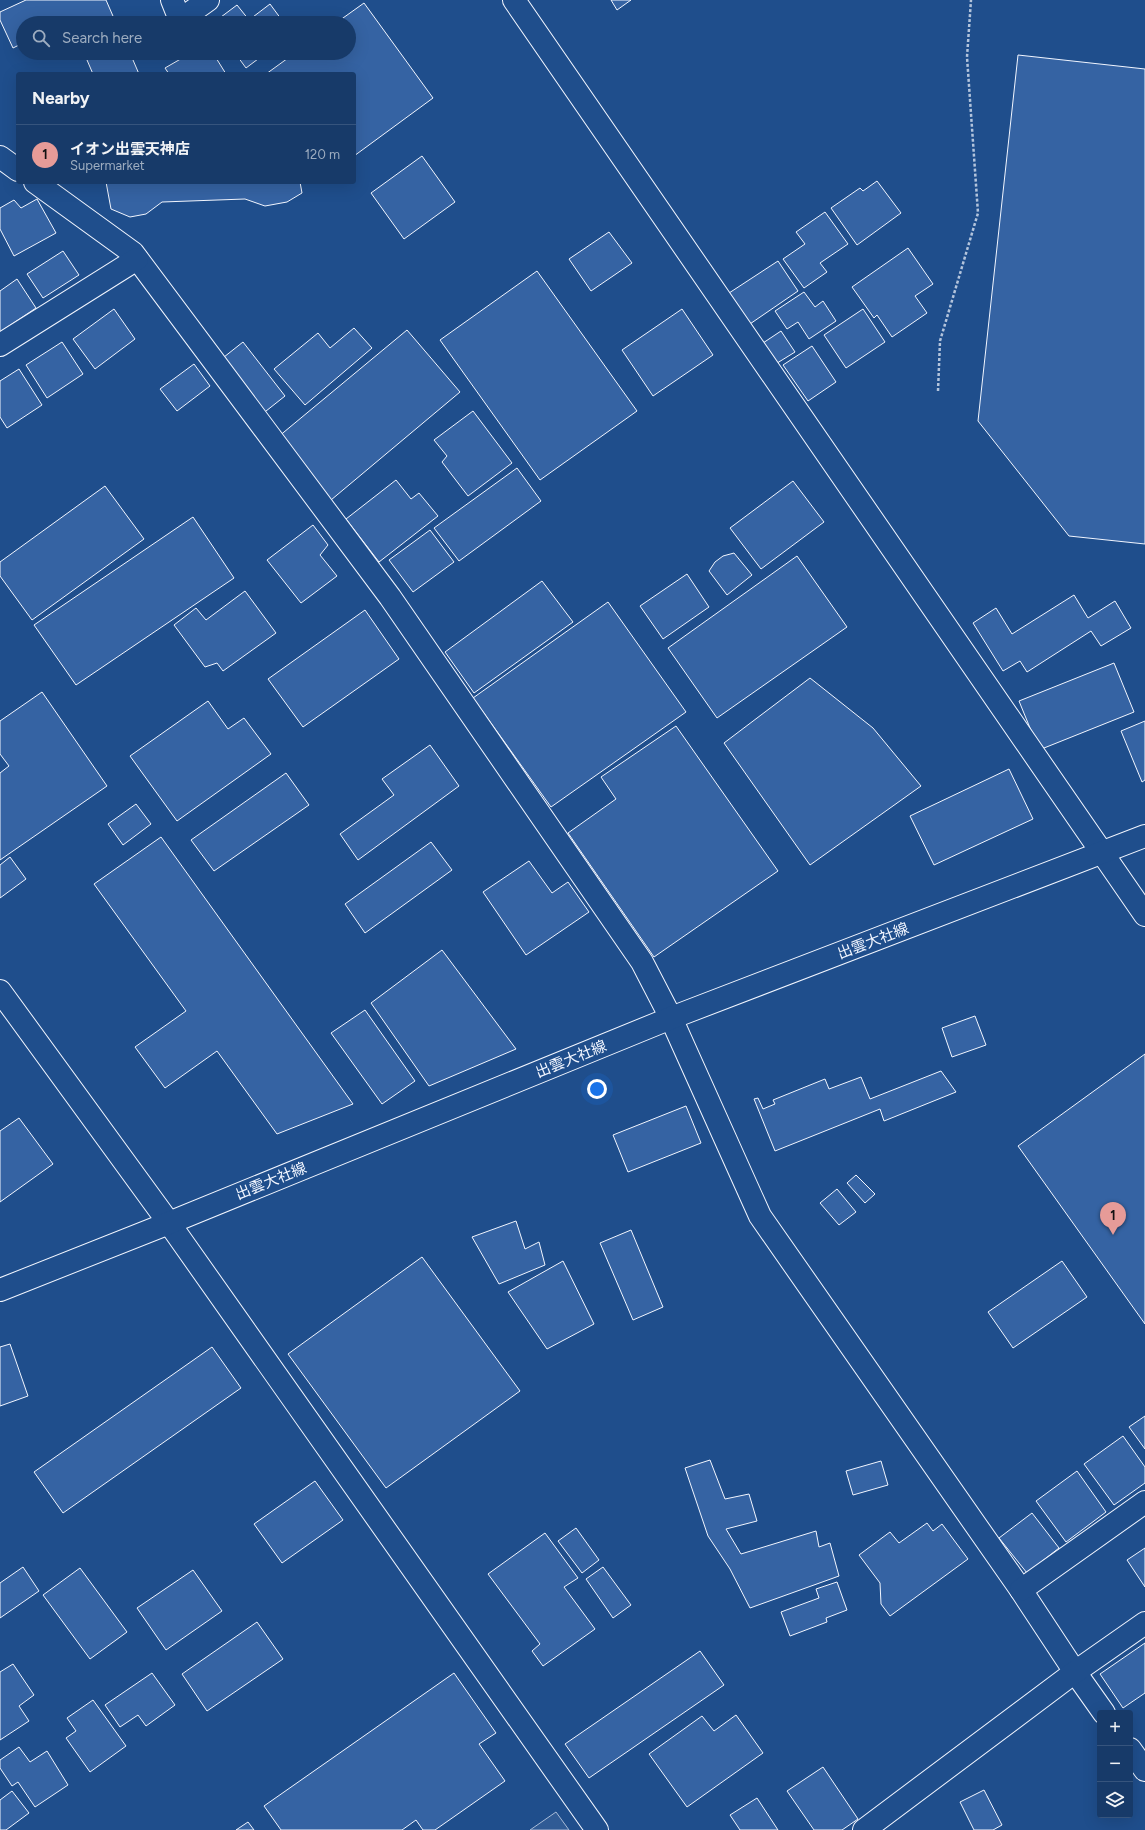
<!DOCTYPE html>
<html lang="en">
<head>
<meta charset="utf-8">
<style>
  :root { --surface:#173a69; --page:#244571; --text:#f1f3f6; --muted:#9eadc0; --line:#36547d; --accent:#e69b98 }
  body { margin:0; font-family:Figtree,"Noto Sans JP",sans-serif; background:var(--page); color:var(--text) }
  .controls { position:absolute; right:12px; bottom:12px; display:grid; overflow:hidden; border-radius:4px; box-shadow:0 4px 16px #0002 }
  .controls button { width:36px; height:36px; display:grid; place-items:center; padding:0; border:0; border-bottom:1px solid var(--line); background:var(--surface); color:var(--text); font:20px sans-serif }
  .you { position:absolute; left:597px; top:1089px; width:14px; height:14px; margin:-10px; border:3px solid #fff; border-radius:50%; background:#1a73e8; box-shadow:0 0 0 6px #1a73e833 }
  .badge { display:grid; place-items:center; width:26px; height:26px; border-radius:50%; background:var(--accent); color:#111; font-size:13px; font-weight:700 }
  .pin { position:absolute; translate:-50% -33px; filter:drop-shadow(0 1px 2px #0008) }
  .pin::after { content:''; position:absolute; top:21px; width:14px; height:12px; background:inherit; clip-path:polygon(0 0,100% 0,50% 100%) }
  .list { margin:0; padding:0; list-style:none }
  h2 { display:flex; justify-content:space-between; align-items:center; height:52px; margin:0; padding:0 16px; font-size:17px }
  h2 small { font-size:13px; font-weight:400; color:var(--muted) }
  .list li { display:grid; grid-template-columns:26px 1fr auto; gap:12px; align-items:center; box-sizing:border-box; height:60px; padding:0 16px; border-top:1px solid var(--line) }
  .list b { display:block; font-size:15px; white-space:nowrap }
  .list p { margin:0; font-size:13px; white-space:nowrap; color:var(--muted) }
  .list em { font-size:13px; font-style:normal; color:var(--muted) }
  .icon { flex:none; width:22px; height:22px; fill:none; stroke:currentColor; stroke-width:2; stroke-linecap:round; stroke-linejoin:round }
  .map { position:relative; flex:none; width:1145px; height:1830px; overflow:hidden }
  .search { position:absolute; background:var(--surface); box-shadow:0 4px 16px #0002; left:16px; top:16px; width:340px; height:44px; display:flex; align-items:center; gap:10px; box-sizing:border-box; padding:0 14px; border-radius:22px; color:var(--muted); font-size:15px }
  .panel { position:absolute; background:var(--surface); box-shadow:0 4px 16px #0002; left:16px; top:72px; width:340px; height:112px; border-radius:4px }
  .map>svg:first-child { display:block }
  .built { fill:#305b95; stroke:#a8bbd7 }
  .building { fill:#3563a3; stroke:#f2f6ff }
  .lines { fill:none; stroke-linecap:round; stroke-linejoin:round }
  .minor-casing { stroke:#f2f6ff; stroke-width:24 }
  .major-casing { stroke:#f2f6ff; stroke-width:24 }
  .path { stroke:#b3c4dc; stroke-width:2.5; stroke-dasharray:3 2; stroke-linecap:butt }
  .minor { stroke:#1f4e8c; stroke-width:22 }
  .major { stroke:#1f4e8c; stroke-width:22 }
  .labels { text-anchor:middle; stroke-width:3; stroke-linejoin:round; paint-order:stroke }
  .street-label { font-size:15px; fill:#f2f6ff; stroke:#1f4e8c }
</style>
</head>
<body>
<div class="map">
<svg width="1145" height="1830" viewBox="0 0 1145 1830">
  <rect width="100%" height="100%" fill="#1f4e8c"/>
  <polygon class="built" points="556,1812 569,1830 530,1830"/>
  <g class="building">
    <polygon points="26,0 106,0 116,23 23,23 23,43 13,48 0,20 0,12"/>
    <polygon points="611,0 631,0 617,10"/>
    <polygon points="364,3 433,98 354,156 354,74 266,74 295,53 349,53 349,23 336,23"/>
    <polygon points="270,4 284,23 213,23 237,5 249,20"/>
    <polygon points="84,53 130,53 139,74 93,74"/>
    <polygon points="191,53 213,53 226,74 169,74 165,68"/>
    <polygon points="235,53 266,53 246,68"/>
    <polygon points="1018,55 1145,69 1145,544 1069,536 978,421"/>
    <polygon points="422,156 455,202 404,239 371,193"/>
    <polygon points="877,181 901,213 857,245 831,208 860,188 863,191"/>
    <polygon points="106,182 300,182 302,193 287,202 265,206 245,199 162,202 146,214 130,217 111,209"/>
    <polygon points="37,199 56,233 14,256 0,229 0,208 14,200 21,208"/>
    <polygon points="825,212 848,244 820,263 827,272 804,288 783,259 805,244 796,232"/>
    <polygon points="609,232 632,263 591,291 569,259"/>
    <polygon points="908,248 933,284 915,296 927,313 892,337 877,315 874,318 852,287"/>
    <polygon points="63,251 79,275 43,298 27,274"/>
    <polygon points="778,261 798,291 747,326 726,295"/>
    <polygon points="537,271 637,411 540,480 440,340"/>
    <polygon points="17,279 36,308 0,332 0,291"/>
    <polygon points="804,292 815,307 823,301 836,321 809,339 798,322 787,329 775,311"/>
    <polygon points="114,309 135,339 95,369 73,339"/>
    <polygon points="682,309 713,355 653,396 622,350"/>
    <polygon points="863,309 885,342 846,368 824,335"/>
    <polygon points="354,328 372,348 305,405 274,369 318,333 330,348"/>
    <polygon points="407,330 460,392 331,500 278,437"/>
    <polygon points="781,331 795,352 774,365 760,345"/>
    <polygon points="62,342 83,374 47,398 26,365"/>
    <polygon points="243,342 285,396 261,415 219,361"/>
    <polygon points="812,346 836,382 808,401 783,365"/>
    <polygon points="194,364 210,386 177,411 160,389"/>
    <polygon points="19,369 42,405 7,428 0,417 0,381"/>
    <polygon points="473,411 512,463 468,496 442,462 447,456 434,440"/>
    <polygon points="517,468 541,501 459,561 434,528"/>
    <polygon points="396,480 411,499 419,493 438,516 379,562 346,519"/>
    <polygon points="793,481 824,522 761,569 730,528"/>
    <polygon points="105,486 144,539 32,620 0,576 0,562"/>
    <polygon points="193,517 234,578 76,685 34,625"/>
    <polygon points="313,525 328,545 320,555 337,576 301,603 267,560"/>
    <polygon points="430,530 454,562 413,592 389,560"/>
    <polygon points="734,553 752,575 727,595 709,571 715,562 723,556"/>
    <polygon points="797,556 847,627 717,718 668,648"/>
    <polygon points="687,574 709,607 663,639 640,606"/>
    <polygon points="542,581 573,622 474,693 445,652"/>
    <polygon points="245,591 276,633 223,671 217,663 205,667 174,625 196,608 206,620"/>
    <polygon points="1074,595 1088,618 1115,601 1131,628 1101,646 1091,631 1027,672 1020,661 1003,671 973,623 996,608 1012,634"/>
    <polygon points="608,602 686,712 551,807 473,698"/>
    <polygon points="365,610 399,659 303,727 268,679"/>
    <polygon points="1114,663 1134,712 1039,750 1019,701"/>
    <polygon points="810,678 873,728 921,786 810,865 724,743"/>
    <polygon points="42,692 107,786 0,860 0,773 9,766 0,754 0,721"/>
    <polygon points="208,701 228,729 244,718 271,754 177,821 130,756"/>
    <polygon points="1145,721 1145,780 1142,782 1121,731"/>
    <polygon points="676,726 778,871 654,957 568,833 616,799 601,777"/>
    <polygon points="430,745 459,786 358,860 340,834 394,795 382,779"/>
    <polygon points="1009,769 1033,819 934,865 910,816"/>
    <polygon points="286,773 309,805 214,871 191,840"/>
    <polygon points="136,804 151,824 123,845 108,824"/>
    <polygon points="161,837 353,1104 277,1134 217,1051 165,1088 135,1047 186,1011 94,884"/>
    <polygon points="431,842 452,870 365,933 345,904"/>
    <polygon points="10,857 26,879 0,898 0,865"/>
    <polygon points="529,861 552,893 568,882 589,912 526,955 483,892"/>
    <polygon points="442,950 516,1049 429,1086 371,1003"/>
    <polygon points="365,1010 415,1081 382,1104 331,1033"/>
    <polygon points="975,1016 986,1045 952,1057 942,1028"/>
    <polygon points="1145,1054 1145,1324 1018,1146"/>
    <polygon points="941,1071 956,1092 884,1121 880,1109 775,1151 754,1099 758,1098 763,1109 775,1104 773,1100 825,1079 829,1089 861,1077 870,1099"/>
    <polygon points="686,1106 701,1143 628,1172 613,1135"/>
    <polygon points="19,1118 53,1164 0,1202 0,1131"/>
    <polygon points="856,1175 875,1194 865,1203 847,1183"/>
    <polygon points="837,1189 856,1212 839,1225 820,1203"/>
    <polygon points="516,1221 525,1249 539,1242 545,1265 499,1284 472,1237"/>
    <polygon points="631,1230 663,1307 633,1320 600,1243"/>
    <polygon points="422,1257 520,1391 386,1488 288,1354"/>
    <polygon points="563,1261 594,1324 547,1349 508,1292"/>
    <polygon points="1062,1261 1087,1297 1013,1348 988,1312"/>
    <polygon points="10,1344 28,1396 0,1406 0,1347"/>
    <polygon points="212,1347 241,1388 63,1513 34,1472"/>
    <polygon points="1145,1416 1145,1449 1129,1427"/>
    <polygon points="1123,1436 1145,1467 1145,1483 1114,1505 1084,1464"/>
    <polygon points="710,1460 725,1499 749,1494 757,1521 726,1529 741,1554 816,1531 819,1547 830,1543 839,1576 750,1608 730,1569 708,1536 685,1468"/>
    <polygon points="881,1461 888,1485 853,1495 846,1471"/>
    <polygon points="1077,1471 1106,1512 1066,1542 1036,1501"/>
    <polygon points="315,1481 343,1520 282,1563 254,1524"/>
    <polygon points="1032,1513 1059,1548 1027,1573 999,1538"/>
    <polygon points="927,1523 933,1531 942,1524 968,1559 890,1616 881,1604 880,1583 859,1555 890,1532 899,1543"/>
    <polygon points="576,1528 599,1560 582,1573 558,1541"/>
    <polygon points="545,1533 578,1578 564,1587 595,1629 543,1666 532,1651 540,1644 488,1574"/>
    <polygon points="1145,1548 1145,1587 1127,1560"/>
    <polygon points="23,1567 39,1591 0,1618 0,1583"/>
    <polygon points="603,1567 631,1605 613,1618 586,1579"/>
    <polygon points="80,1568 127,1632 90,1659 43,1595"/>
    <polygon points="193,1570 222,1611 166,1650 137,1608"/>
    <polygon points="837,1582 847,1610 826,1618 827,1622 790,1636 781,1612 819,1598 816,1589"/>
    <polygon points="257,1622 283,1659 207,1711 182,1674"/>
    <polygon points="1145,1643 1145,1693 1123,1708 1100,1674"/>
    <polygon points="700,1651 724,1685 589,1778 565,1744"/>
    <polygon points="13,1664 34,1695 19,1706 29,1721 0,1740 0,1672"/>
    <polygon points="152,1673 175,1705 146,1726 138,1715 120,1727 105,1705"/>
    <polygon points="454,1673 496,1733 479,1744 505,1781 435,1830 423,1830 416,1820 402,1830 281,1830 264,1806"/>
    <polygon points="93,1700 126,1746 90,1772 66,1738 76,1731 67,1718"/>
    <polygon points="736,1715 763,1753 687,1807 649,1754 702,1716 714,1731"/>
    <polygon points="19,1747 30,1762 47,1751 68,1785 35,1807 18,1782 12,1786 0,1768 0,1760"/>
    <polygon points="823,1767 858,1819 842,1830 814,1830 787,1791"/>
    <polygon points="984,1790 1002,1825 993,1830 974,1830 960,1802"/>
    <polygon points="12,1791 29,1813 6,1830 0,1830 0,1800"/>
    <polygon points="757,1798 778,1830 740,1830 730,1815"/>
    <polygon points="248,1822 254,1830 236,1830"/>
  </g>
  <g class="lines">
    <g class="minor-casing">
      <g id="minor">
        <polyline points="172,0 180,20 208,0"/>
        <polyline points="514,0 1145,915"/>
        <polyline points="0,157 18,170"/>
        <polyline points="35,182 133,253 390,597 642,962 671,1018 760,1216 1021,1590 1075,1672 1104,1713"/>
        <polyline points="0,345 137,259"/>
        <polyline points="0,991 169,1223 597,1830"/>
        <polyline points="1021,1590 1145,1502"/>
        <polyline points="1130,1749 1145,1770"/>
        <polyline points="864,1830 1075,1672 1145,1623"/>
      </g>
    </g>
    <g class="major-casing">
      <polyline id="major" points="0,1290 169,1223 671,1018 1145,836"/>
    </g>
    <polyline class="path" points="938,391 940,341 978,213 967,57 971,0"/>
    <use href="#minor" class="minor"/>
    <use href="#major" class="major"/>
  </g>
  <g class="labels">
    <g class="street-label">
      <text transform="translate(873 941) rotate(-21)" y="5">出雲大社線</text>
      <text transform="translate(571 1059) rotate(-22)" y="5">出雲大社線</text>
      <text transform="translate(271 1181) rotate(-22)" y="5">出雲大社線</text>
    </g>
  </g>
</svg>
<div class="controls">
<button>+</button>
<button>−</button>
<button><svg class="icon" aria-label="layers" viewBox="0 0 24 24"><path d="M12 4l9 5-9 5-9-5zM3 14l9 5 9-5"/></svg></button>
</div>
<div class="you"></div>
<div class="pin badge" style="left:1113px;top:1235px">1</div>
<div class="search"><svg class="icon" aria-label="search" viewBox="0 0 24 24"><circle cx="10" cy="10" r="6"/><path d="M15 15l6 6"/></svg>Search here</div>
<section class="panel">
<h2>Nearby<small></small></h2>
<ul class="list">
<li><span class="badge">1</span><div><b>イオン出雲天神店</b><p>Supermarket</p></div><em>120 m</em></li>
</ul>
</section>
</div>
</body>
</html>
